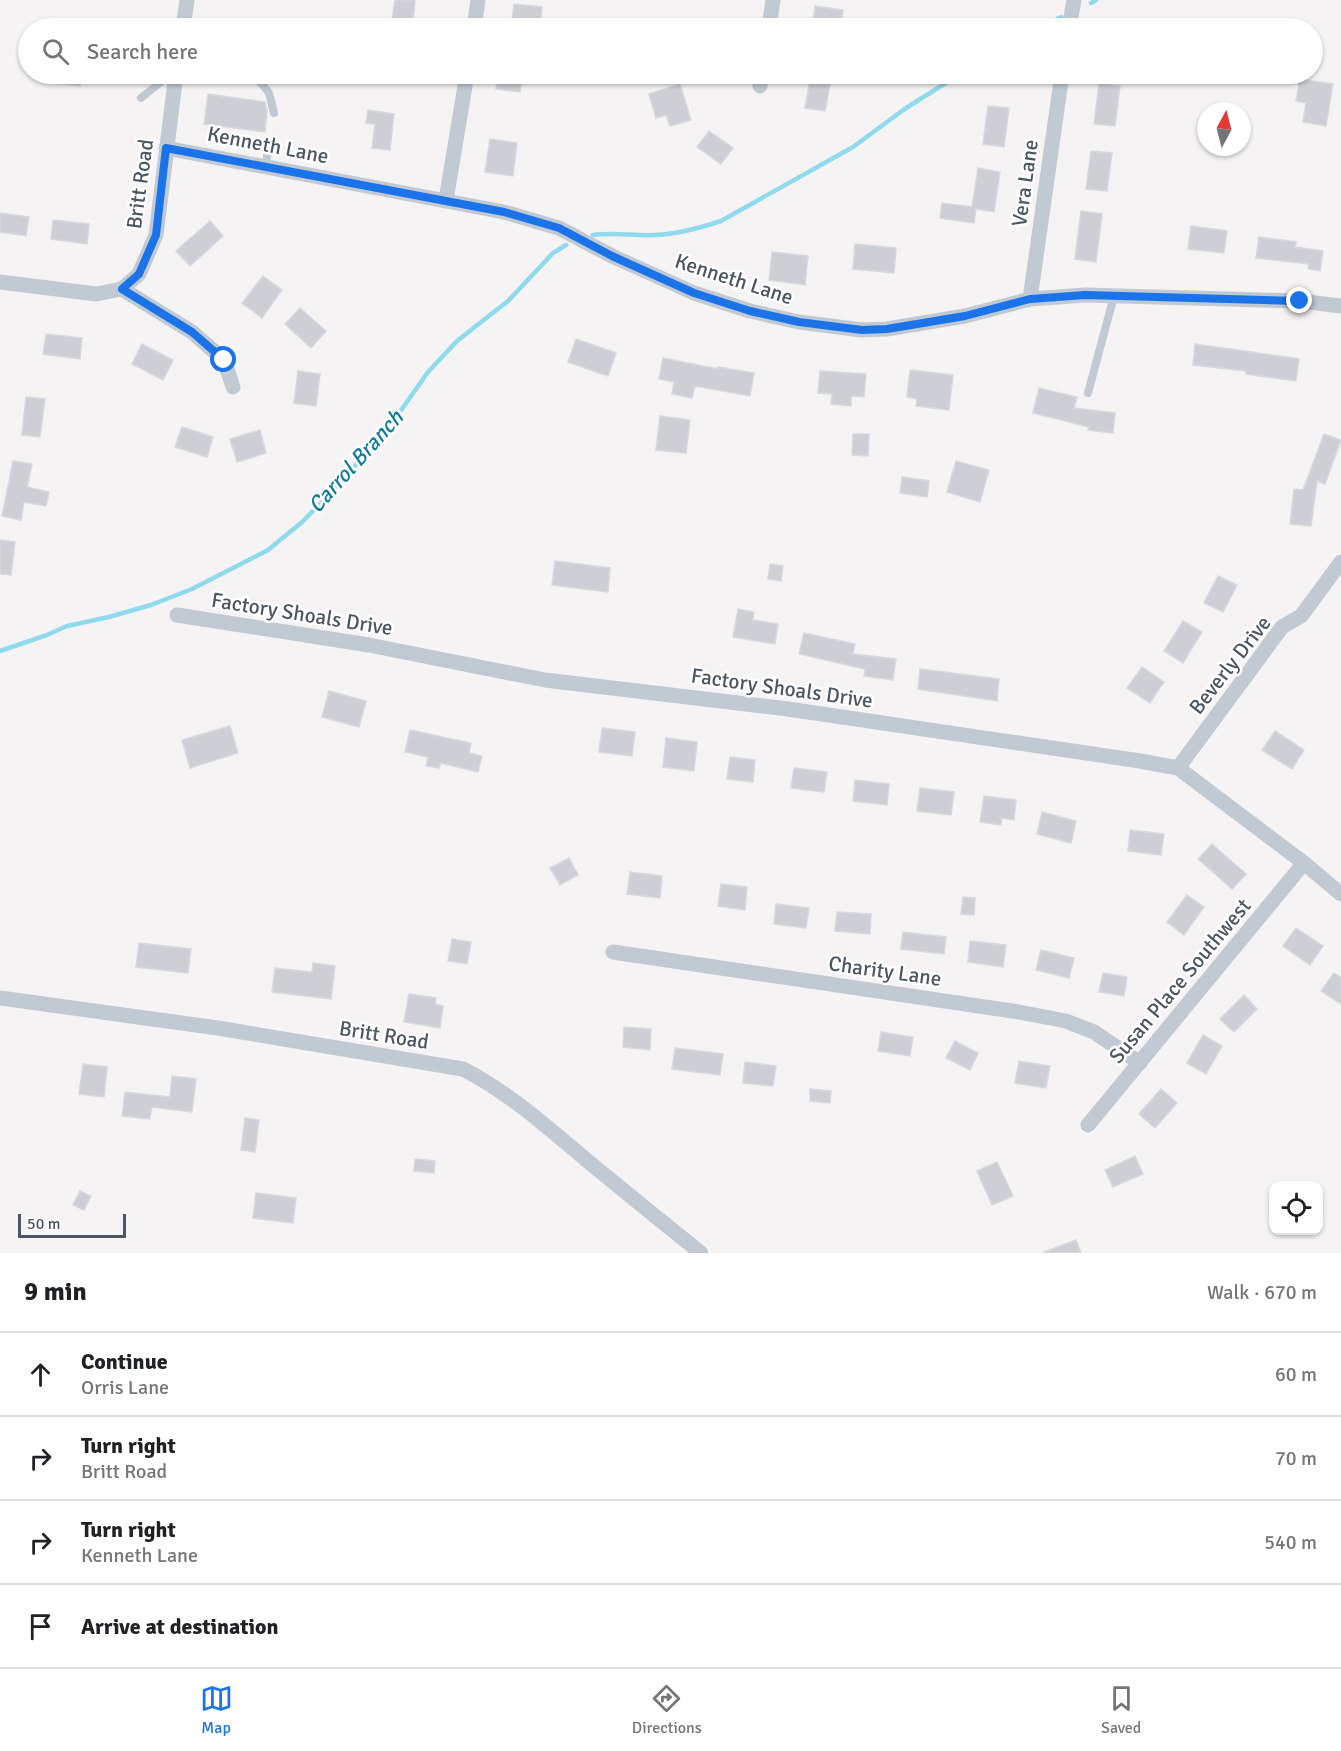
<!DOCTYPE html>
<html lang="en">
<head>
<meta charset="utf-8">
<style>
  :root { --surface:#fff; --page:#f6f6f6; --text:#202124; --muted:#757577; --line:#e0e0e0; --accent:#1a73e8 }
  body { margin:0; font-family:Signika,sans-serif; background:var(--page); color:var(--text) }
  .controls { position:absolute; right:18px; bottom:18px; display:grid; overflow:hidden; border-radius:12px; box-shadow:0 2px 4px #0004 }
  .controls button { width:54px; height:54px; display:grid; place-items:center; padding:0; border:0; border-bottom:2px solid var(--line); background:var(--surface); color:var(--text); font:30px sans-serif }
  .compass { position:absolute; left:1197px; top:102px; width:54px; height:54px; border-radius:50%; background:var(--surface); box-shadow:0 2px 4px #0004; rotate:7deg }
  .scale { position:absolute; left:18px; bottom:15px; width:108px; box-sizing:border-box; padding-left:6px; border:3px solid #4a5661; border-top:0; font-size:16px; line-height:21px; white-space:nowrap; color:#4a5661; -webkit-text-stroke:4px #fff; paint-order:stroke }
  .stop { position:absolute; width:18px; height:18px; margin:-14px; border:4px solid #1a73e8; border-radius:50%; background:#fff }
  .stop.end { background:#1a73e8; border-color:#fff; box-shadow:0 2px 6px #0008 }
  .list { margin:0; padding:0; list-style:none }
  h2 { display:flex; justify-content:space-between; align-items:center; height:78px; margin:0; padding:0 24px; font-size:26px }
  h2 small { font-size:20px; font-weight:400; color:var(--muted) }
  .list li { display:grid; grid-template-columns:39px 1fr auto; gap:18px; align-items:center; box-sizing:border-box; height:84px; padding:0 24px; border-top:2px solid var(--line) }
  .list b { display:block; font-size:22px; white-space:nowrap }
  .list p { margin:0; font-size:20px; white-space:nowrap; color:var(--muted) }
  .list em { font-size:20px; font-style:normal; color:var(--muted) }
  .icon { flex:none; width:33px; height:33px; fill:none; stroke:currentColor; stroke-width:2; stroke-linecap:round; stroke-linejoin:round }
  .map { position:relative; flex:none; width:1341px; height:1253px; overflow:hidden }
  .search { position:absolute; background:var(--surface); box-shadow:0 2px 4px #0004; left:18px; right:18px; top:18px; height:66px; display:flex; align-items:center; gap:15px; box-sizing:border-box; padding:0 21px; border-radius:33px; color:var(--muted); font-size:22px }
  .sheet { height:414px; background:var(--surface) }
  nav { display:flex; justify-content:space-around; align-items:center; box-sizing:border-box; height:84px; border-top:2px solid var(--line); background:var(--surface); font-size:16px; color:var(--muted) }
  nav a { display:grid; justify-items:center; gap:3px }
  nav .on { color:var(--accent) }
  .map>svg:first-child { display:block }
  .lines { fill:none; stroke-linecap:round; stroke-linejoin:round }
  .stream { stroke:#90daee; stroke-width:4.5 }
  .building { fill:#cdcfd5; stroke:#d7d9de; stroke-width:1.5 }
  .lane { stroke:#c1cad2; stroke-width:8 }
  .street { stroke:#c1cad2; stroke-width:15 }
  .route { stroke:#1a73e8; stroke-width:8 }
  .labels { text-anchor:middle; stroke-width:5; stroke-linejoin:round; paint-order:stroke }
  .street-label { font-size:21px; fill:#4a5661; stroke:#fff }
  .water-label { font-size:22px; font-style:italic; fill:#0c7c9b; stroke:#fff }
</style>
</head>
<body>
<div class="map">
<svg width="1341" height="1253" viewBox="0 0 1341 1253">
  <rect width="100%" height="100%" fill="#f5f3f3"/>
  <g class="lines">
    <g class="stream">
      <polyline points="1091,3 1096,0"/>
      <polyline points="1041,28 1061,17"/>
      <path d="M593,235C614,232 634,236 655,235C678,234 700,228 721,221L853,147L906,108L960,74"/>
      <polyline points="0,651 47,635 67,626 109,617 151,605 192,589 268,550 302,522 333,491 390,426 428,372 457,341 508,301 553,253 566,245"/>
    </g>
  </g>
  <g class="building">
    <polygon points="395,0 415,0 413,23 392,20"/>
    <polygon points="514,4 542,7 540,28 511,28"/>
    <polygon points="815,6 843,10 841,28 812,28"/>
    <polygon points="41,74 82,74 80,86 41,81"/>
    <polygon points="498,74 523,74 520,92 496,89"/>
    <polygon points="811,74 832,74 825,111 805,108"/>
    <polygon points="1300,79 1333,84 1326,126 1303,122 1306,103 1296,101"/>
    <polygon points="680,84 691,120 670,126 666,115 656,118 649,94"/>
    <polygon points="1099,84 1120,86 1115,126 1094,124"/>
    <polygon points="208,94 265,102 267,111 265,132 204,124"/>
    <polygon points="988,106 1009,108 1004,147 983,144"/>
    <polygon points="368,110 394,114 390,150 372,148 375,124 366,123"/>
    <polygon points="709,131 733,148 721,164 697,147"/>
    <polygon points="490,139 517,143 513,176 485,172"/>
    <polygon points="1091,151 1112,153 1107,191 1086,189"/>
    <polygon points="978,168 1000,172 994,212 976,209 974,223 940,218 942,203 972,207"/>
    <polygon points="1081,211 1102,214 1096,262 1075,259"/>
    <polygon points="0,213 29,217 26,236 0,232"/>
    <polygon points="53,220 89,224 87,244 51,239"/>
    <polygon points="210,221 223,236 190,266 176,251"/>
    <polygon points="1191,226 1227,231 1224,253 1188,249"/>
    <polygon points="1259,237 1296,242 1295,247 1323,251 1320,271 1308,269 1309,264 1256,258"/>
    <polygon points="855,244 896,248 894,273 853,269"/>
    <polygon points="772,252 808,256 805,285 769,280"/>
    <polygon points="263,276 282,290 262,318 242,303"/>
    <polygon points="300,308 326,331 311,348 285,324"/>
    <polygon points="46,334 82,338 80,359 43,354"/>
    <polygon points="576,339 616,353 608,376 568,362"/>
    <polygon points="142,344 173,360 163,380 132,364"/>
    <polygon points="1195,344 1299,359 1296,381 1246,374 1246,371 1193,365"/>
    <polygon points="663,358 718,369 718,367 754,373 750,396 695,386 692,398 672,394 674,382 659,379"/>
    <polygon points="910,370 953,375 949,410 916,406 917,399 907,397"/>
    <polygon points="298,371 320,374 316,406 294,403"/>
    <polygon points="820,371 866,374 864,397 851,396 851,406 831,404 832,394 818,393"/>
    <polygon points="1039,388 1077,397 1074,408 1115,413 1113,433 1088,430 1089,427 1033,413"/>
    <polygon points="26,397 45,399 40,437 22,435"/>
    <polygon points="660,416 690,420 686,453 656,450"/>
    <polygon points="182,427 213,437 207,457 175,447"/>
    <polygon points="260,430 266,453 237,462 230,439"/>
    <polygon points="853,434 869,434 868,456 852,455"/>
    <polygon points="1324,434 1341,440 1325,484 1317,481 1311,526 1290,524 1294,489 1303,490"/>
    <polygon points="13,461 32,464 27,487 49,492 46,506 24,502 21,520 2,516"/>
    <polygon points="956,461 989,470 980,502 947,492"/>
    <polygon points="902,477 929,481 927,497 900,493"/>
    <polygon points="0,540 15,542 11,575 0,574"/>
    <polygon points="555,561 610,568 608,592 552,585"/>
    <polygon points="770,564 783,566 781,581 768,579"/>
    <polygon points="1218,576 1237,585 1223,612 1204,603"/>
    <polygon points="738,609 754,612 753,620 778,624 775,644 733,637"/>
    <polygon points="1183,621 1202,632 1183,663 1164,651"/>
    <polygon points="804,633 855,644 853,654 896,659 893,680 864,676 865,669 799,654"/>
    <polygon points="1142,667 1164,682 1150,703 1127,688"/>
    <polygon points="920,669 999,679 997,701 918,689"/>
    <polygon points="329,691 366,701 359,727 322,717"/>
    <polygon points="230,726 238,753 190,768 182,740"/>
    <polygon points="602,728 635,732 632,756 599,752"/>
    <polygon points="410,730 471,743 469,753 482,756 478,772 441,763 439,768 426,766 428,757 405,752"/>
    <polygon points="1275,731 1304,750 1292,769 1262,750"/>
    <polygon points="666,738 697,742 694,771 663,767"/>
    <polygon points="730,757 755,760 753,782 727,779"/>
    <polygon points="794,768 827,772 824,792 791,788"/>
    <polygon points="855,780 889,784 887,805 853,801"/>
    <polygon points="920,788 954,792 951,815 917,811"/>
    <polygon points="984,796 1016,800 1014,820 1002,818 1001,825 980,822"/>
    <polygon points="1042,812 1076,821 1071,843 1037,834"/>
    <polygon points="1130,830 1164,834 1161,855 1128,851"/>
    <polygon points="1212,844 1246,874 1232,889 1198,859"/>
    <polygon points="569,858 578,875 560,885 550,868"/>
    <polygon points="630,872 662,876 660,898 627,894"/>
    <polygon points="721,884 747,887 745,910 718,906"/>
    <polygon points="1187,895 1204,907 1184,935 1167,922"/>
    <polygon points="963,897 975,898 974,915 961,914"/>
    <polygon points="776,904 809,908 806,928 774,924"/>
    <polygon points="837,912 871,914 870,934 835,931"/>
    <polygon points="1296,928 1323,946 1310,965 1283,946"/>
    <polygon points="903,932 946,937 944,954 901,949"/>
    <polygon points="452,939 471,942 467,964 448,961"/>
    <polygon points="970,941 1006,945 1003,967 968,962"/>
    <polygon points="139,943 191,949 188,973 136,967"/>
    <polygon points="1041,950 1074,958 1069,978 1036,970"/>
    <polygon points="313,963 335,966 331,999 272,992 275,968 312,972"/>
    <polygon points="1103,973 1127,977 1124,996 1099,992"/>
    <polygon points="1334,973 1341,978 1341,1004 1321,991"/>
    <polygon points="409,994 436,998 435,1004 443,1006 440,1028 404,1022"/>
    <polygon points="1244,995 1257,1009 1234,1032 1220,1019"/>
    <polygon points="624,1027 651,1029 650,1050 623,1047"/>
    <polygon points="881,1032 913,1037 910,1056 878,1051"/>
    <polygon points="1203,1035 1222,1046 1206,1074 1187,1063"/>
    <polygon points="955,1041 978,1053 970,1070 946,1058"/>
    <polygon points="675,1048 723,1054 720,1075 672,1069"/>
    <polygon points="1019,1061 1050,1066 1046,1088 1015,1083"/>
    <polygon points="745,1062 776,1066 773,1086 743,1083"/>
    <polygon points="83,1064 107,1067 104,1097 79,1094"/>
    <polygon points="172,1076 196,1079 192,1112 152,1107 150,1119 122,1116 125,1092 170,1097"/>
    <polygon points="810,1089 831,1091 830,1103 810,1101"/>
    <polygon points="1161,1089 1177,1103 1155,1128 1139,1114"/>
    <polygon points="245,1118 259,1120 255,1152 241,1150"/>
    <polygon points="1135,1156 1143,1174 1113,1187 1105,1170"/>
    <polygon points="415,1159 435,1161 434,1173 414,1171"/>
    <polygon points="997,1162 1013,1196 992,1205 977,1171"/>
    <polygon points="80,1191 91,1196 84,1210 73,1205"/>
    <polygon points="256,1193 296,1198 293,1223 253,1218"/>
    <polygon points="1076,1240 1081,1253 1044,1253 1044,1252"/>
  </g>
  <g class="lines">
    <g class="lane">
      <polyline points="257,78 269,93 274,113"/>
      <polyline points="141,98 171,74"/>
      <polyline points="266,166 268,149"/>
      <polyline points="1088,393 1114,296"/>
    </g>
    <g class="street">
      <polyline points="183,28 187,0"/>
      <polyline points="474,28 478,0"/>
      <polyline points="769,28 773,0"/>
      <polyline points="1069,28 1074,0"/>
      <polyline points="760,86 762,74"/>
      <polyline points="166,148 504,212 559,228 612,256 694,293 750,311 799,322 862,330 887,329 965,316 1030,299 1085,295 1300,301 1341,306"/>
      <polyline points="446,200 467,74"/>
      <polyline points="0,282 96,294 122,289 192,332 224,360 233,387"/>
      <polyline points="122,289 139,274 156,235 176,74"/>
      <polyline points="1030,299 1062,74"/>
      <polyline points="177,615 369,645 545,680 788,709 1140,761 1178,768 1304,863 1341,894"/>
      <polyline points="1178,768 1282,627 1301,616 1341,562"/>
      <polyline points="613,952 1019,1012 1066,1021 1094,1032 1140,1063"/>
      <path d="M0,998L218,1028L463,1069C508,1092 546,1126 584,1158C623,1190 662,1222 701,1253"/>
      <polyline points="1088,1125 1304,863"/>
    </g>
  </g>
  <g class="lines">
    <polyline class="route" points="224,360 192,332 122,289 139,274 156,235 166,148 504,212 559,228 612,256 694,293 750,311 799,322 862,330 887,329 965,316 1030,299 1085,295 1300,301"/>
  </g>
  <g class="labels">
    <g class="street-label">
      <text transform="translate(268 145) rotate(11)" y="7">Kenneth Lane</text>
      <text transform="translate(1025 183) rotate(-82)" y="7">Vera Lane</text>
      <text transform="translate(140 184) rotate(-82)" y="7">Britt Road</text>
      <text transform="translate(734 279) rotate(18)" y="7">Kenneth Lane</text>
      <text transform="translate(302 614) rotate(9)" y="7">Factory Shoals Drive</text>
      <text transform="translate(1230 665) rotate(-52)" y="7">Beverly Drive</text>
      <text transform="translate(782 688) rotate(8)" y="7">Factory Shoals Drive</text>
      <text transform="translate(885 971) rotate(8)" y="7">Charity Lane</text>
      <text transform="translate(1180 981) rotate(-50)" y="7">Susan Place Southwest</text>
      <text transform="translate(384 1035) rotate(9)" y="7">Britt Road</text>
    </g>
    <g class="water-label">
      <text transform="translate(355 461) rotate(-48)" y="8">Carrol Branch</text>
    </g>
  </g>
</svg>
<div class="controls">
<button><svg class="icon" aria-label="locate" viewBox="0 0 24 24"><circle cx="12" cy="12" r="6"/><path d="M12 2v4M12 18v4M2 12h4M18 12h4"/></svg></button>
</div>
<svg class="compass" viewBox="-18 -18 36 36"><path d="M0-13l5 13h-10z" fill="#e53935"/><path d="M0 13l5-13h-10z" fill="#757577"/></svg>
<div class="scale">50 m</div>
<div class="stop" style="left:224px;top:360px"></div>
<div class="stop end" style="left:1300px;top:301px"></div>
<div class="search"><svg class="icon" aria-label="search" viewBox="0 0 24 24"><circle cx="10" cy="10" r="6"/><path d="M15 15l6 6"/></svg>Search here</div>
</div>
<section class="sheet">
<h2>9 min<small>Walk · 670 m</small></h2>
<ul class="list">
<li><svg class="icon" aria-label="ahead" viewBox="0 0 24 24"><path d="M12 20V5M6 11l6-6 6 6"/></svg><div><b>Continue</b><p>Orris Lane</p></div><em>60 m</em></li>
<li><svg class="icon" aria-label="right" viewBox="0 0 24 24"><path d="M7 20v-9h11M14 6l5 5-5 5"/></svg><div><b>Turn right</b><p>Britt Road</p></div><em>70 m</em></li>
<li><svg class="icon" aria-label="right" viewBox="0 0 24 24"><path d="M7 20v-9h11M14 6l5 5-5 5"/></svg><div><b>Turn right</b><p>Kenneth Lane</p></div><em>540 m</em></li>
<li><svg class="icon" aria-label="arrive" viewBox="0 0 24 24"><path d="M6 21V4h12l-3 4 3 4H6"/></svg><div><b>Arrive at destination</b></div></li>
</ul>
</section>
<nav>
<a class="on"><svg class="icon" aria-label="map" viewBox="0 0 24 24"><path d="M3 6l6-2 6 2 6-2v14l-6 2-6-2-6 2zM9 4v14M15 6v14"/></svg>Map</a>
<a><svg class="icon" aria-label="directions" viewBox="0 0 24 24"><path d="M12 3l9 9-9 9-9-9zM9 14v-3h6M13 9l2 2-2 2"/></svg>Directions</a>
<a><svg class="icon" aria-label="saved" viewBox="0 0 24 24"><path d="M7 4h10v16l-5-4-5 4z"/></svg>Saved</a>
</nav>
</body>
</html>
